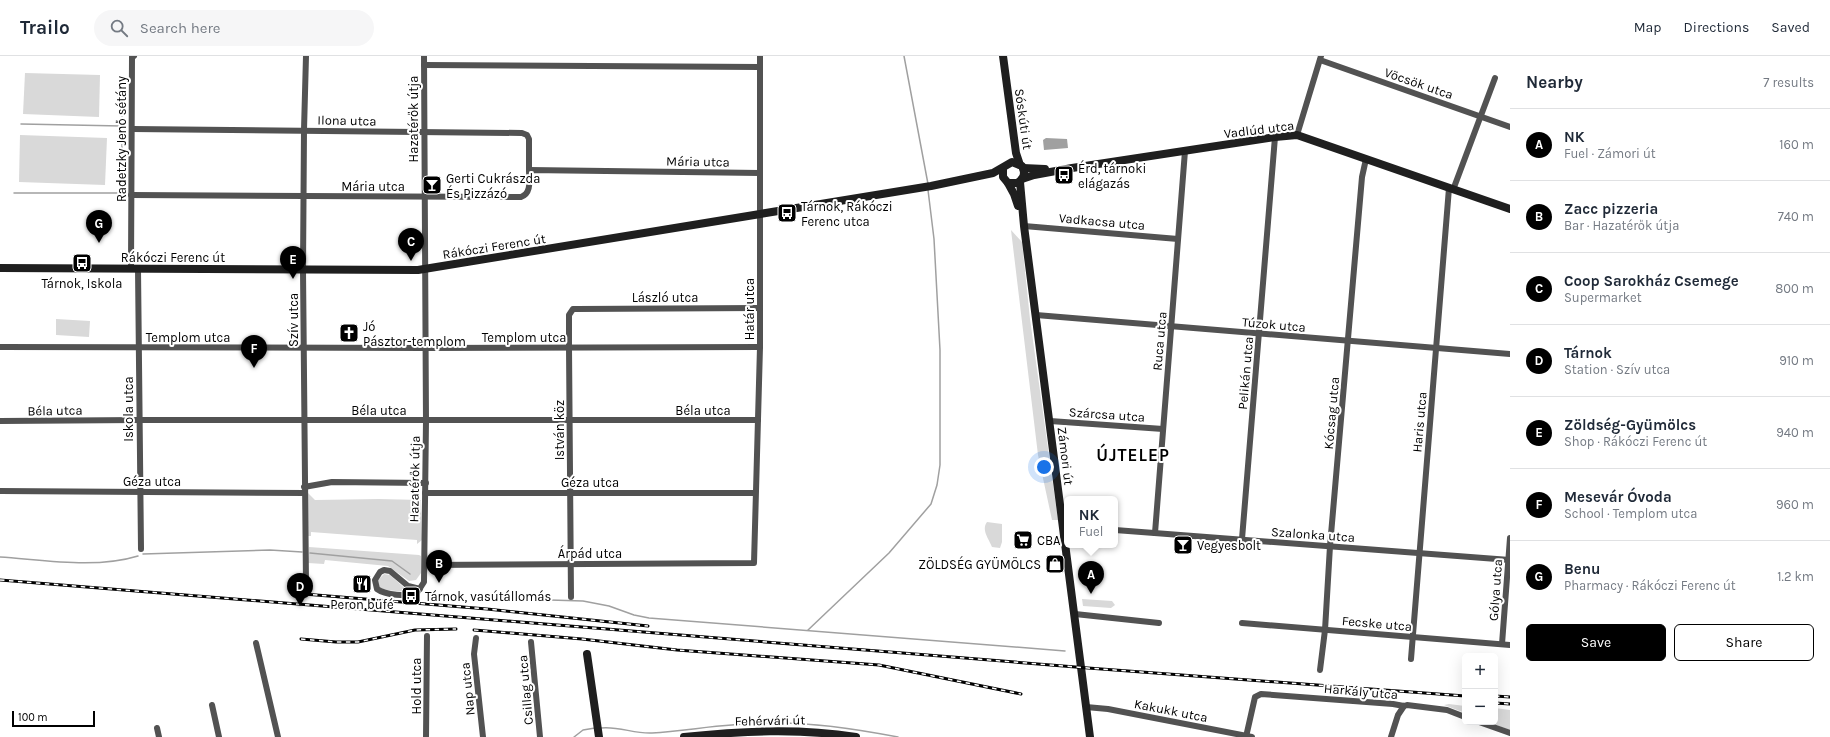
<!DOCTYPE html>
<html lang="en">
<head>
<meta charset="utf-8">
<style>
  :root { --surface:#fff; --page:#f6f6f7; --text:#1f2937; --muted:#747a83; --line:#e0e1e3; --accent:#000 }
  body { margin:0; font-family:Karla,sans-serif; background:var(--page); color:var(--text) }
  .controls { position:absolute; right:12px; bottom:12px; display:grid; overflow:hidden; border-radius:6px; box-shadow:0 4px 16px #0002 }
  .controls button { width:36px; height:36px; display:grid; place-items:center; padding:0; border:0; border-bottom:1px solid var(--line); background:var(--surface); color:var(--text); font:20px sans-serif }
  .scale { position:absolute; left:12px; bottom:10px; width:83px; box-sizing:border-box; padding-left:4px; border:2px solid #000; border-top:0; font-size:11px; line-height:14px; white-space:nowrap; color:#000; -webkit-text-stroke:3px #fff; paint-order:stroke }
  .you { position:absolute; left:1044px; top:411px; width:14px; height:14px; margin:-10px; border:3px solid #fff; border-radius:50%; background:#1a73e8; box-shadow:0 0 0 6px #1a73e833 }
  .badge { display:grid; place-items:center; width:26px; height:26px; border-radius:50%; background:var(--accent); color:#fff; font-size:13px; font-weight:700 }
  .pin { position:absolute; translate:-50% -33px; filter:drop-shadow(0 1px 2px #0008) }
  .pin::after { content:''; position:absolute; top:21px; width:14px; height:12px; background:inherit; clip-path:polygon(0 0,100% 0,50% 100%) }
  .popup { position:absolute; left:1064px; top:440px; width:54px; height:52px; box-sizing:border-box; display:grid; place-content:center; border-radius:6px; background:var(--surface); filter:drop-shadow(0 1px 3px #0005); font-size:13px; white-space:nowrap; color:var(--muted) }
  .popup b { font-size:15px; color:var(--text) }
  .popup::after { content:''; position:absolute; left:50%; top:100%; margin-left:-8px; border:8px solid transparent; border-top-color:var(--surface) }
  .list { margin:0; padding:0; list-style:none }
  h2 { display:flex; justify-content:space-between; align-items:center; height:52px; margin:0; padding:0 16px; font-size:17px }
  h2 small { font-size:13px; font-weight:400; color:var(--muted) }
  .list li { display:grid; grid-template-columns:26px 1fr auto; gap:12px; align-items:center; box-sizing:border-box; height:72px; padding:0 16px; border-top:1px solid var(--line) }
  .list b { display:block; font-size:15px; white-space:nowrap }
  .list p { margin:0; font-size:13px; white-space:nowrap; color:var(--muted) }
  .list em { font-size:13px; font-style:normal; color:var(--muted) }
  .actions { display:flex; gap:8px; padding:12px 16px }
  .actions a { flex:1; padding:9px 0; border:1px solid var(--accent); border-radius:6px; text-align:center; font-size:14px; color:var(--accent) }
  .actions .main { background:var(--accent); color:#fff }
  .icon { flex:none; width:22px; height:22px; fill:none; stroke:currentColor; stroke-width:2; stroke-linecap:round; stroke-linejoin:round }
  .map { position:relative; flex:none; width:1510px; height:681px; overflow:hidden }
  header { display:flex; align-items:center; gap:24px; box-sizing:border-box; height:56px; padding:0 20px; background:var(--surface); border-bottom:1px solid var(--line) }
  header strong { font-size:19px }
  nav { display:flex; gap:22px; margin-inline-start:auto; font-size:14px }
  .search { width:280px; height:36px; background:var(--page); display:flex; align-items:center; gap:10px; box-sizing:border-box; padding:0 14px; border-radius:22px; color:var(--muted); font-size:15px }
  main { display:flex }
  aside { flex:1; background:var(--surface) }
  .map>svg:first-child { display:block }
  .green { fill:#d9d9d9 }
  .water { fill:#a0a0a0 }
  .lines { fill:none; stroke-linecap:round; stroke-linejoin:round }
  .stream { stroke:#a0a0a0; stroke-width:1.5 }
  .street { stroke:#525252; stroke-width:6 }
  .secondary { stroke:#1f1f1f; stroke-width:8 }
  .rail-casing { stroke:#000; stroke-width:3 }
  .rail { stroke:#fff; stroke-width:1.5; stroke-dasharray:4.5; stroke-linecap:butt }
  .labels { text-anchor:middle; stroke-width:4; stroke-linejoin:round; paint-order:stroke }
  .street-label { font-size:13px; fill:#000; stroke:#fff }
  .poi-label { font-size:13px; fill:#000; stroke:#fff; text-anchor:start }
  .district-label { font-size:17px; font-weight:bold; letter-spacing:1px; fill:#000; stroke:#fff }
</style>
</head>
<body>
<header>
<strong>Trailo</strong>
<div class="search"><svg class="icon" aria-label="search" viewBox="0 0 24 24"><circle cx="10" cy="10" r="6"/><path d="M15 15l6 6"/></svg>Search here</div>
<nav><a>Map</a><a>Directions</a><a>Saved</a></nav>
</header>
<main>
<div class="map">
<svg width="1510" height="681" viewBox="0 0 1510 681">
  <rect width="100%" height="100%" fill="#fff"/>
  <g class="green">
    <polygon points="25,17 100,19 99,61 23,58"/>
    <polygon points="20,79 107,82 105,129 19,126"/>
    <polygon points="1011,174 1022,186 1030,263 1058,464 1052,464 1038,399"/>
    <polygon points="56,263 90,265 89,281 56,279"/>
    <polygon points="308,437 315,444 379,443 421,444 422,484 417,488 417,484 311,476 311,480 308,480"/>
    <path d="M987,466L1002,468V486L1000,492L992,491C989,483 981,474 987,466Z"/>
    <polygon points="309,491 419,499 421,500 421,517 416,524 409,525 388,510 325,504 324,508 308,507"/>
    <polygon points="384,518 390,519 409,536 385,534 379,531 378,524"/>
    <polygon points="1082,543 1112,545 1115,549 1111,552 1083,550"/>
    <polygon points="1449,648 1465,650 1465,657 1444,649"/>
    <polygon points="1495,652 1510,654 1510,674 1488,666 1495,666"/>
  </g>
  <polygon class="water" points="1046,82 1067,83 1068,92 1044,94 1043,84"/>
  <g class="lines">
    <g class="stream">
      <polyline points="904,0 928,128"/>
      <polyline points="122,34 122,60"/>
      <polyline points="21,68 122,70"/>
      <polyline points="14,137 122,137 122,64"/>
      <polyline points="310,497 392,505 410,518"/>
      <polyline points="143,498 270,494 302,496"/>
      <path d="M0,501C44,504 96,513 138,500"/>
      <polyline points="485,542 583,545 609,550 634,559 649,562 1065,595"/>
      <polyline points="808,574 889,497 931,448 937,429 940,409 940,294 934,183 928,134"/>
      <path d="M601,672C619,670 634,678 652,677C692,674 731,667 771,667C813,666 857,673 898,681"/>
      <polyline points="574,681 583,674 595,672"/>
    </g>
    <g class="street">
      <polyline points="1320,4 1510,71"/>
      <polyline points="424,9 760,11"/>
      <polyline points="132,73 522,77 527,79 529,83 529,114"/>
      <polyline points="1297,79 1321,0"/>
      <polyline points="1453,134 1495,22"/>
      <path d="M131,139L521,141C532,137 529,124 529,114L760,117"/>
      <polyline points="1024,170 1178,183"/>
      <polyline points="131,213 132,1 134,0"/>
      <polyline points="138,213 141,493"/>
      <polyline points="1036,259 1510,298"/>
      <polyline points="0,291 425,292 760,291"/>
      <polyline points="0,365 139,364 758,364"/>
      <polyline points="1050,365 1163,373"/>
      <polyline points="304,431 332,426 426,427"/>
      <polyline points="0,435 305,437"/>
      <polyline points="425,437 755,437"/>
      <polyline points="1115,474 1510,504"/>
      <polyline points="1155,477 1185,95"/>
      <polyline points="1242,483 1275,81"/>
      <polyline points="425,509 754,507 760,291 760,0"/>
      <polyline points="306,528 303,214 304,74 306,0"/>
      <path d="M420,533L408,530L390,515L384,514L380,516L375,524L377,533C385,539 408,541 417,537L424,526L426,365L424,0"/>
      <polyline points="571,541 569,291 569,259 573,253 577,253 760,252"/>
      <polyline points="1075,558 1159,567"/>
      <polyline points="1242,567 1510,589"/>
      <polyline points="476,582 474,598 483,681"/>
      <polyline points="531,586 540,681"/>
      <polyline points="256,587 278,681"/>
      <polyline points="1502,588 1510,482"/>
      <polyline points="1411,603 1449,132"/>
      <polyline points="1320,614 1325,574 1330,490 1362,121 1366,103"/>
      <polyline points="212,649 219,681"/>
      <polyline points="1086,651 1108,653 1252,681"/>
      <polyline points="1479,666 1510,677"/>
      <polyline points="157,672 159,681"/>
      <polyline points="426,681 427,580"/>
      <polyline points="1246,681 1255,641 1261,638 1393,648 1404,650 1407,649 1447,654 1465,661"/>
      <polyline points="1391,681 1398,659 1404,650"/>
    </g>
    <g class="secondary">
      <polyline points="1003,0 1016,97 1020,109"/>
      <polyline points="1023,112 1045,113"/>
      <polyline points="1022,123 1034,119 1072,112 1275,81 1297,79 1510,153"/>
      <polyline points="1020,126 1024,170 1090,681"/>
      <polyline points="1008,127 1014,138 1018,150"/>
      <path d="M0,212L418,214L931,130L993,117L1012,106L1022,110C1026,117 1024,123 1017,127H1008L1003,121V112"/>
      <polyline points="587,598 599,681"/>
      <path d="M684,681C742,675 798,672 856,681"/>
    </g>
    <g class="rail-casing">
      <g id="rail">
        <polyline points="0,524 1088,612 1465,640"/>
        <polyline points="304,538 487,553 648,570"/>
        <polyline points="474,574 582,583 677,594 879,609 1021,638"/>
        <polyline points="301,583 336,586 358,586 415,574 456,573"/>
        <polyline points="1495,640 1510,641"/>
        <polyline points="1495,647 1510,648"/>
      </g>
    </g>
    <use href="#rail" class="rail"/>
  </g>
  <defs>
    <g id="bus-square" transform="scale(1)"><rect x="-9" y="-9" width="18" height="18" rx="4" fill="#000" stroke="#fff"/><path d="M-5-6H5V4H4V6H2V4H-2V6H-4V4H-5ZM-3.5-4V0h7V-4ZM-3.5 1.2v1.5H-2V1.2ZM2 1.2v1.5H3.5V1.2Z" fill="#fff"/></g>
    <g id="bar-square" transform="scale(1)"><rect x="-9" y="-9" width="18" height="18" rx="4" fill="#000" stroke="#fff"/><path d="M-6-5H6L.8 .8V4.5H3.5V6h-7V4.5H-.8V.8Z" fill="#fff"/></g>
    <g id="church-square" transform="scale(1)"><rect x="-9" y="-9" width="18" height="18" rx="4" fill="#000" stroke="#fff"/><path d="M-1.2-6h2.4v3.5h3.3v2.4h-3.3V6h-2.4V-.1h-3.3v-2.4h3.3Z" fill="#fff"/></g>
    <g id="supermarket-square" transform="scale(1)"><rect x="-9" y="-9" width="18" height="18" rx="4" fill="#000" stroke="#fff"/><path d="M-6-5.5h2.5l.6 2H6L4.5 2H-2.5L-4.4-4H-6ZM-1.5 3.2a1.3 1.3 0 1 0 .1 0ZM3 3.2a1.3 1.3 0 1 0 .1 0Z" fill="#fff"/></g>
    <g id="shop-square" transform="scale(1)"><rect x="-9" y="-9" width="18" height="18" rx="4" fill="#000" stroke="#fff"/><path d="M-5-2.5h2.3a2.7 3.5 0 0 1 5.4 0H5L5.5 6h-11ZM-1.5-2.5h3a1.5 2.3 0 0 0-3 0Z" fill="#fff"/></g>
    <g id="restaurant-square" transform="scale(1)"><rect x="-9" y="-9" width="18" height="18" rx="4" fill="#000" stroke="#fff"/><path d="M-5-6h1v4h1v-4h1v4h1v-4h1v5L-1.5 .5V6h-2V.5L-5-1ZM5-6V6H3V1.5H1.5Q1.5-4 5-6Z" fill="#fff"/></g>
  </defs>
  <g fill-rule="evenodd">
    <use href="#bus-square" x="1064" y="119"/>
    <use href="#bar-square" x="432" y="129"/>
    <use href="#bus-square" x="787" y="157"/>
    <use href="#bus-square" x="82" y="207"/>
    <use href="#church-square" x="349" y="277"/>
    <use href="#supermarket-square" x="1023" y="484"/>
    <use href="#bar-square" x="1183" y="489"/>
    <use href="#shop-square" x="1055" y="508"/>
    <use href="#restaurant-square" x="362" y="528"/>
    <use href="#bus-square" x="411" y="540"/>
  </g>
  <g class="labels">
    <g class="street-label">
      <text transform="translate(1419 27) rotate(19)" y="5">Vöcsök utca</text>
      <text transform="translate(413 63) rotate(-90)" y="5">Hazatérők útja</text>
      <text transform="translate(1024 63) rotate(82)" y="5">Sóskúti út</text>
      <text transform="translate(347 64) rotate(1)" y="5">Ilona utca</text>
      <text transform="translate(1259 73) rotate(-7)" y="5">Vadlúd utca</text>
      <text transform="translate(121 83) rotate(-90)" y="5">Radetzky Jenő sétány</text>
      <text transform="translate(698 105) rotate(1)" y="5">Mária utca</text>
      <text x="373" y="135">Mária utca</text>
      <text transform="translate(1102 165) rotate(5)" y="5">Vadkacsa utca</text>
      <text transform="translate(494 190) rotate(-9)" y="5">Rákóczi Ferenc út</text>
      <text x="173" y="206">Rákóczi Ferenc út</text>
      <text x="665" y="246">László utca</text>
      <text transform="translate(749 253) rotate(-90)" y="5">Határ utca</text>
      <text transform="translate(293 264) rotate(-90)" y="5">Szív utca</text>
      <text transform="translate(1274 268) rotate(5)" y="5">Túzok utca</text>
      <text x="188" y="286">Templom utca</text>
      <text x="524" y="286">Templom utca</text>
      <text transform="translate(1159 285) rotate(-85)" y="5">Ruca utca</text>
      <text transform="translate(1245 317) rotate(-85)" y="5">Pelikán utca</text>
      <text transform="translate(128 353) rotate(-90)" y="5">Iskola utca</text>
      <text transform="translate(55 354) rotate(-1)" y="5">Béla utca</text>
      <text x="379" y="359">Béla utca</text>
      <text x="703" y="359">Béla utca</text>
      <text transform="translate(1331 357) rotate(-85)" y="5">Kócsag utca</text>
      <text transform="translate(1107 358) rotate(4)" y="5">Szárcsa utca</text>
      <text transform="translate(1419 366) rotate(-85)" y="5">Haris utca</text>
      <text transform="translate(559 374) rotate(-90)" y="5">István köz</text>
      <text transform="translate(1066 400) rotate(83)" y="5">Zámori út</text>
      <text transform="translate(414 423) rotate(-89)" y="5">Hazatérők útja</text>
      <text x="152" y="430">Géza utca</text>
      <text x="590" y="431">Géza utca</text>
      <text transform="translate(1313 478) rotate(4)" y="5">Szalonka utca</text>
      <text x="590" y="502">Árpád utca</text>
      <text transform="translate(1495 534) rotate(-86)" y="5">Gólya utca</text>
      <text transform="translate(1377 567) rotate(5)" y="5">Fecske utca</text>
      <text transform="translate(416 630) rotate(-90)" y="5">Hold utca</text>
      <text transform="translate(467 633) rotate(-96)" y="5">Nap utca</text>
      <text transform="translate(525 634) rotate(-95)" y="5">Csillag utca</text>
      <text transform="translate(1361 635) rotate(5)" y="5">Harkály utca</text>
      <text transform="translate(1171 654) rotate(11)" y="5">Kakukk utca</text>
      <text transform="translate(770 664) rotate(-1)" y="5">Fehérvári út</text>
    </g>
    <g class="poi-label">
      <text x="1078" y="117">Érd, tárnoki<tspan x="1078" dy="15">elágazás</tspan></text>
      <text x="446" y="127">Gerti Cukrászda<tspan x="446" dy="15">És Pizzázó</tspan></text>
      <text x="801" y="155">Tárnok, Rákóczi<tspan x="801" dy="15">Ferenc utca</tspan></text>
      <text x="82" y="232" text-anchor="middle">Tárnok, Iskola</text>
      <text x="363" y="275">Jó<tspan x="363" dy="15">Pásztor-templom</tspan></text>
      <text x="1037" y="489">CBA</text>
      <text x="1197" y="494">Vegyesbolt</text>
      <text x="1041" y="513" text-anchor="end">ZÖLDSÉG GYÜMÖLCS</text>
      <text x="425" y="545">Tárnok, vasútállomás</text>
      <text x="362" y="553" text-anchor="middle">Peron büfé</text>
    </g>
    <g class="district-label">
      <text x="1133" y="405">ÚJTELEP</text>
    </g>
  </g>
</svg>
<div class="controls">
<button>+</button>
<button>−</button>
</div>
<div class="scale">100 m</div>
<div class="you"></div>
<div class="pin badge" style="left:1091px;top:538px">A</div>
<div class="popup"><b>NK</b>Fuel</div>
<div class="pin badge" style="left:439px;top:527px">B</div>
<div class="pin badge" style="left:411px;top:205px">C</div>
<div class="pin badge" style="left:300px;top:550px">D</div>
<div class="pin badge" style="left:293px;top:223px">E</div>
<div class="pin badge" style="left:254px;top:312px">F</div>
<div class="pin badge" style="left:99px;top:187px">G</div>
</div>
<aside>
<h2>Nearby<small>7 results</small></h2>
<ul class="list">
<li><span class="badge">A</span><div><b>NK</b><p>Fuel · Zámori út</p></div><em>160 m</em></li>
<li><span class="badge">B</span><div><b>Zacc pizzeria</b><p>Bar · Hazatérők útja</p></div><em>740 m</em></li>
<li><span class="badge">C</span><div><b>Coop Sarokház Csemege</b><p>Supermarket</p></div><em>800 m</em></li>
<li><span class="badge">D</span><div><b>Tárnok</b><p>Station · Szív utca</p></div><em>910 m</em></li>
<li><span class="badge">E</span><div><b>Zöldség-Gyümölcs</b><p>Shop · Rákóczi Ferenc út</p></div><em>940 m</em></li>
<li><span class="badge">F</span><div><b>Mesevár Óvoda</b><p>School · Templom utca</p></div><em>960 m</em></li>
<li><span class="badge">G</span><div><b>Benu</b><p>Pharmacy · Rákóczi Ferenc út</p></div><em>1.2 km</em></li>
</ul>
<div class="actions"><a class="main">Save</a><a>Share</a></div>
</aside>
</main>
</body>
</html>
